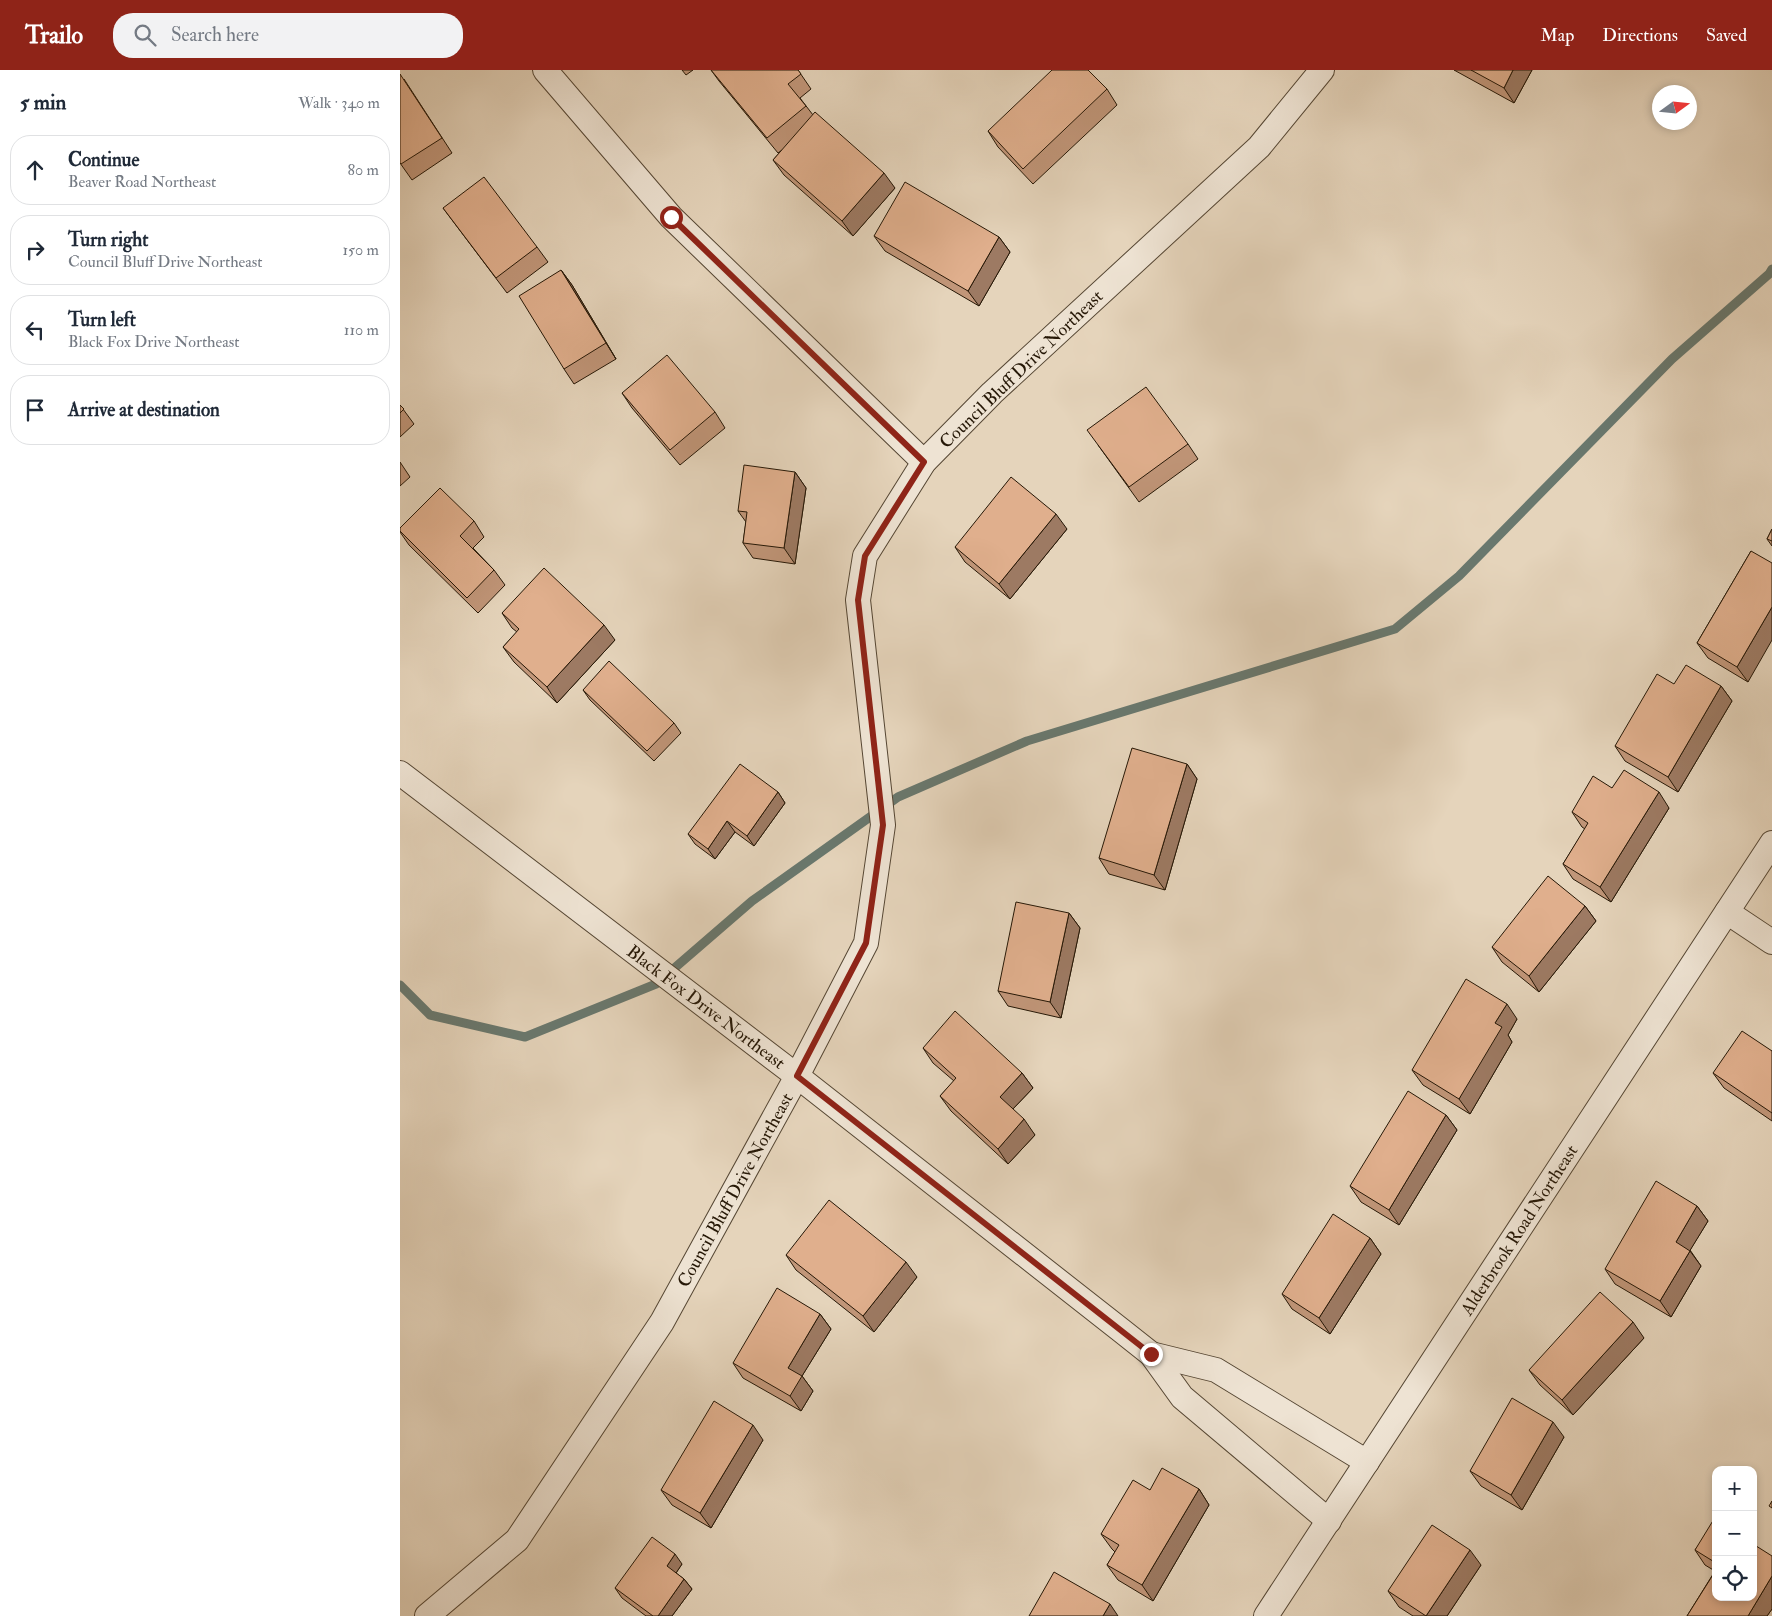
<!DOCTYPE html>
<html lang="en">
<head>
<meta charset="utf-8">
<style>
  :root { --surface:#fff; --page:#f2f2f3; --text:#1f2937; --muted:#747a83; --line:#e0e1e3; --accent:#8f2418 }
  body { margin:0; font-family:"IM FELL Double Pica",serif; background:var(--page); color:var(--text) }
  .controls { position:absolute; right:15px; bottom:15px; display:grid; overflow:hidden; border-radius:10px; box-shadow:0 2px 8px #0003 }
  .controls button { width:45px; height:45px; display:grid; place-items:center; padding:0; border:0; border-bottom:1px solid var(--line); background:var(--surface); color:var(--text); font:25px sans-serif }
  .compass { position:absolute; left:1252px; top:15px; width:45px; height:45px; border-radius:50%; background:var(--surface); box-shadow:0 2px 8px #0003; rotate:75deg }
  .stop { position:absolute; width:15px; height:15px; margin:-11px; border:4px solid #8f2418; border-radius:50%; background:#fff }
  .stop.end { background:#8f2418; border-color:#fff; box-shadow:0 1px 5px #0008 }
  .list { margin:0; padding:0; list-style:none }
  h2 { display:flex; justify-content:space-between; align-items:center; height:65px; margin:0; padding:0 20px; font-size:21px }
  h2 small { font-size:16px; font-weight:400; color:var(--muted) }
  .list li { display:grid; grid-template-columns:32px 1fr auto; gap:15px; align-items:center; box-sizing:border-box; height:70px; margin:0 10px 10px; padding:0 10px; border:1px solid var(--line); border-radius:20px }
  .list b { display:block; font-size:19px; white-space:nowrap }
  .list p { margin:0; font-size:16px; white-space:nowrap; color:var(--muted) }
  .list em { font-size:16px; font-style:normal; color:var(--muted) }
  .icon { flex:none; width:28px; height:28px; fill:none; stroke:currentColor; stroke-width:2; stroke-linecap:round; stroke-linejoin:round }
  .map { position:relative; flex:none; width:1372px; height:1546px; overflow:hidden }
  header { display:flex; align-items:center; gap:30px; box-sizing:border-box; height:70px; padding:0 25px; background:var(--accent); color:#fff }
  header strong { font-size:24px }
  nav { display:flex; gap:28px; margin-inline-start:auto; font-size:18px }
  .search { width:350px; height:45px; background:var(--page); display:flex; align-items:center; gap:12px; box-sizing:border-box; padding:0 18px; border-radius:20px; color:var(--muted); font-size:19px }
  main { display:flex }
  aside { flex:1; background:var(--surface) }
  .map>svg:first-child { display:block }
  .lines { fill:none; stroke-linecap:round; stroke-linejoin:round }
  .stream { stroke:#69786e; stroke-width:9 }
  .minor-casing { stroke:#554633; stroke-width:26 }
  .minor { stroke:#eee3d3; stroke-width:24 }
  .wall { fill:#c19679; stroke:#251706 }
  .shaded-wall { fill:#9d7a63; stroke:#251706 }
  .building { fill:#e0af8d; stroke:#251706 }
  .route { stroke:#8f2418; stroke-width:6 }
  .labels { text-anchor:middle; stroke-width:4; stroke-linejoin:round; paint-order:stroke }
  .street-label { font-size:18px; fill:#251706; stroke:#eee3d3 }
</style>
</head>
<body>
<header>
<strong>Trailo</strong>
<div class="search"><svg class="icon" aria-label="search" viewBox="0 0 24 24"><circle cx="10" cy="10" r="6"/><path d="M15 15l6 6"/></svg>Search here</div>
<nav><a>Map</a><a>Directions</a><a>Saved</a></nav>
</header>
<main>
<aside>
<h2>5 min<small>Walk · 340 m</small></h2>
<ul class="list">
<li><svg class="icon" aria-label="ahead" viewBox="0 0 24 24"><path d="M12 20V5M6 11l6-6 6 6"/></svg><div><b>Continue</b><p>Beaver Road Northeast</p></div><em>80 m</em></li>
<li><svg class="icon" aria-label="right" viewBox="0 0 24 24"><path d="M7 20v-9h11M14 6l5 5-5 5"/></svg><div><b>Turn right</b><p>Council Bluff Drive Northeast</p></div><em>150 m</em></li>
<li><svg class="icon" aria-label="left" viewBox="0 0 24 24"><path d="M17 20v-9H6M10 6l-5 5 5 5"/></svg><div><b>Turn left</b><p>Black Fox Drive Northeast</p></div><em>110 m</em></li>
<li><svg class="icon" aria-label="arrive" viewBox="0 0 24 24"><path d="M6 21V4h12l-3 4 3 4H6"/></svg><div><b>Arrive at destination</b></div></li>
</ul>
</aside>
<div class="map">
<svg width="1372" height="1546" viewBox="0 0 1372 1546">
  <rect width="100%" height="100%" fill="#e5d4bb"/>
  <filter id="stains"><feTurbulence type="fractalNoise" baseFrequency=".004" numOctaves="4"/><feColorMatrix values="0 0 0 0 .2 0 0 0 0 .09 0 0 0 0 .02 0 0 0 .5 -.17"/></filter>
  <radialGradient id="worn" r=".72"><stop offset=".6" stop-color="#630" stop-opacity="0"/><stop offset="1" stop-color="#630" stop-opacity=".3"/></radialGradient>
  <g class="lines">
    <polyline class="stream" points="0,915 30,945 125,967 256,914 352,831 498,727 627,671 995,559 1059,506 1272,289 1369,204 1372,199"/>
    <g class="minor-casing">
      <g id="minor">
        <polyline points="145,0 271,147 524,392"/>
        <polyline points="0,703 397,1006 722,1261 751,1284 782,1327 929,1451"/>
        <polyline points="1327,842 1372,872"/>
        <polyline points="751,1284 816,1300 967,1392"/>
        <polyline points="27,1546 117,1470 262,1252 397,1006 466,873 483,755 458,530 465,486 524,392 592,323 859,77 922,0"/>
        <polyline points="866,1546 1372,773"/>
      </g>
    </g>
    <use href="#minor" class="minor"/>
  </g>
  <g class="wall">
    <polygon points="282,0 293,0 286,5"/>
    <polygon points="311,0 398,0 411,19 400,28 413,45 495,118 453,166 384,105 373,90 382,80 378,83 319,11"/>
    <polygon points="1054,0 1132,0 1114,33"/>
    <polygon points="4,9 52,83 12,110 0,93"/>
    <polygon points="707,19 717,35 633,114 598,77 588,61"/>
    <polygon points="43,138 137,177 148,192 107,223"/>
    <polygon points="474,166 599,167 610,182 579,236 485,181"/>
    <polygon points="161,200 172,215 216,289 174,314 164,299"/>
    <polygon points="222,323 315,342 325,358 280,395 232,338"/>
    <polygon points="0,335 14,354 0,367"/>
    <polygon points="788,374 798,389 739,432 698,375"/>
    <polygon points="0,392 10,407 0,416"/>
    <polygon points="395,402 406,418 395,494 353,488 343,473 346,452 338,441"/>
    <polygon points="74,451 84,467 73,478 94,500 105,515 78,543 9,475 0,462 0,458"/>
    <polygon points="667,459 610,529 565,492 555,477"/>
    <polygon points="1372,459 1372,476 1367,469"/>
    <polygon points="1351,481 1348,612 1308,588 1297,573"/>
    <polygon points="102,543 215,570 157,633 114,592 103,577 117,562 112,558"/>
    <polygon points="1321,616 1332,631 1278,722 1225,691 1215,676"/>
    <polygon points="183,620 274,653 281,663 254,691 190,630"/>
    <polygon points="787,694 797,709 765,820 709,804 699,788"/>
    <polygon points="1212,718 1269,738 1211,832 1173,809 1163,794 1185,759 1182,757 1172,742"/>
    <polygon points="378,722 385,733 354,776 335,762 315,789 295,774 288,764"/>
    <polygon points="1185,836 1196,851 1139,922 1102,892 1092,877"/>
    <polygon points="669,843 680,858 661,948 608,936 598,921"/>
    <polygon points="1117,949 1108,965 1112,972 1070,1044 1023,1015 1012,1000"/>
    <polygon points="523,978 622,1003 633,1018 613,1039 635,1065 608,1094 551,1041 540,1026 554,1011 533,993"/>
    <polygon points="1372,981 1372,1051 1324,1018 1313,1003"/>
    <polygon points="1046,1045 1057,1060 999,1155 961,1132 950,1116"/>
    <polygon points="1297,1136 1308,1151 1290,1180 1301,1196 1271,1247 1215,1214 1205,1199"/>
    <polygon points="970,1168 981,1184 930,1264 892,1239 882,1224"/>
    <polygon points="386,1185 517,1207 474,1262 396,1200"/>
    <polygon points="420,1244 431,1259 402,1306 413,1321 401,1341 343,1308 333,1293"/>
    <polygon points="1244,1268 1173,1345 1140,1315 1129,1300"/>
    <polygon points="1164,1367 1122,1440 1081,1416 1070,1401"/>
    <polygon points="363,1370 311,1458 272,1435 261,1420"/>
    <polygon points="799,1419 809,1435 753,1531 718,1510 707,1495 715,1482 712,1479 701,1464 750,1420"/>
    <polygon points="1316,1451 1316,1527 1372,1539 1367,1546 1287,1546 1315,1501 1305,1495 1295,1480"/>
    <polygon points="282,1494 276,1503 284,1509 292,1519 272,1546 246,1546 222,1528 215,1518"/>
    <polygon points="1081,1495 1047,1546 1013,1546 999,1537 988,1521"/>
  </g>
  <g class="shaded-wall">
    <polygon points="1113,0 1132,0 1114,33 1104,18"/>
    <polygon points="484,103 495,118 453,166 442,151"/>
    <polygon points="599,167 610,182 579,236 568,221"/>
    <polygon points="161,200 172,215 216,289 206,273"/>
    <polygon points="395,402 406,418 395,494 384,478"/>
    <polygon points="656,444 667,459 610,529 599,514"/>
    <polygon points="1372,537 1372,570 1348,612 1337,597"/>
    <polygon points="204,555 215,570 157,633 147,617"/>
    <polygon points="1321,616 1332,631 1278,722 1268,707"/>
    <polygon points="787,694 797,709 765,820 754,805"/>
    <polygon points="378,722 385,733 354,776 347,766"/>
    <polygon points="1259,722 1269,738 1211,832 1200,817"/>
    <polygon points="327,751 335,762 315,789 308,779"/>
    <polygon points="1185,836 1196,851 1139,922 1129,906"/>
    <polygon points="669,843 680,858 661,948 650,932"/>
    <polygon points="1107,934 1117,949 1108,965 1112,972 1070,1044 1059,1029 1095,953"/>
    <polygon points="622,1003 633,1018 610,1042 600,1027"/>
    <polygon points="1046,1045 1057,1060 999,1155 989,1140"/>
    <polygon points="624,1049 635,1065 608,1094 598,1079"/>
    <polygon points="1297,1136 1308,1151 1286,1187 1276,1172"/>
    <polygon points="970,1168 981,1184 930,1264 919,1248"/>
    <polygon points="1290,1181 1301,1196 1271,1247 1260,1231"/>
    <polygon points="506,1192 517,1207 474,1262 463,1246"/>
    <polygon points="420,1244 431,1259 402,1306 413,1321 401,1341 390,1326 388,1298"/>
    <polygon points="1233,1252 1244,1268 1173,1345 1162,1330"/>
    <polygon points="1153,1352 1164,1367 1122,1440 1111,1425"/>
    <polygon points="353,1355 363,1370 311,1458 300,1443"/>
    <polygon points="799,1419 809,1435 753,1531 742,1515"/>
    <polygon points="1070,1480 1081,1495 1047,1546 1026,1546"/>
    <polygon points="275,1484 282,1494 274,1506 267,1496"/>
    <polygon points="1372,1506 1372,1539 1367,1546 1348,1546"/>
    <polygon points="284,1509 292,1519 272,1546 258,1546"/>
    <polygon points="710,1534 718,1546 703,1546"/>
  </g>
  <g class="building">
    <polygon points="311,0 398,0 401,4 388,14 406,36 367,68"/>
    <polygon points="652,0 688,0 707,19 623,99 588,61"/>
    <polygon points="1071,0 1113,0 1104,18"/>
    <polygon points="0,4 42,68 1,94 0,93"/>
    <polygon points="415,42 484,103 442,151 373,90"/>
    <polygon points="84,107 137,177 96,208 43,138"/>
    <polygon points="505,112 599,167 568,221 474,166"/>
    <polygon points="161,200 206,273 164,299 119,226"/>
    <polygon points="267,285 315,342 270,380 222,323"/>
    <polygon points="746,317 788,374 729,417 687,360"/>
    <polygon points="0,335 4,339 0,343"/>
    <polygon points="344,395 395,402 384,478 343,473 347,442 338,441"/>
    <polygon points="611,407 656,444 599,514 555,477"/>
    <polygon points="40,418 74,451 60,466 94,500 67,528 0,461 0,458"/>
    <polygon points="1372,459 1372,471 1367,469"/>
    <polygon points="1351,481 1372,493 1372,537 1337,597 1297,573"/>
    <polygon points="144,498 204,555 147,617 103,577 119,559 102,543"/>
    <polygon points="209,591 274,653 247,681 183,620"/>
    <polygon points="1286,595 1321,616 1268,707 1215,676 1257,604 1274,614"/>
    <polygon points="732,678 787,694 754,805 699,788"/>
    <polygon points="340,694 378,722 347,766 327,751 308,779 288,764"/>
    <polygon points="1224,700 1259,722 1200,817 1163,794 1188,753 1172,742 1193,706 1212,718"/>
    <polygon points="1148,806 1185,836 1129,906 1092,877"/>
    <polygon points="616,832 669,843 650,932 598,921"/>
    <polygon points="1066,909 1107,934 1095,953 1102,957 1059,1029 1012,1000"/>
    <polygon points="555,941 622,1003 600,1027 624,1049 598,1079 540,1026 556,1008 523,978"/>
    <polygon points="1342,961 1372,981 1372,1043 1313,1003"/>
    <polygon points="1008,1021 1046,1045 989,1140 950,1116"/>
    <polygon points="1256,1111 1297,1136 1276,1172 1290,1181 1260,1231 1205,1199"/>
    <polygon points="429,1130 506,1192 463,1246 386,1185"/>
    <polygon points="933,1144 970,1168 919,1248 882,1224"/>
    <polygon points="377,1218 420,1244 388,1298 402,1306 390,1326 333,1293"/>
    <polygon points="1200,1222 1233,1252 1162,1330 1129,1300"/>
    <polygon points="1112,1328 1153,1352 1111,1425 1070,1401"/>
    <polygon points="314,1331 353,1355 300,1443 261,1420"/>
    <polygon points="762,1398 799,1419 742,1515 707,1495 719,1475 701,1464 733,1410 750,1420"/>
    <polygon points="1372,1431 1372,1438 1369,1436"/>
    <polygon points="1314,1449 1316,1451 1316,1493 1295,1480"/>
    <polygon points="1032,1455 1070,1480 1026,1546 988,1521"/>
    <polygon points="252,1467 275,1484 267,1496 284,1509 258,1546 253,1546 215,1518"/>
    <polygon points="1353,1474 1372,1486 1372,1506 1348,1546 1287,1546 1316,1500 1316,1527 1353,1527"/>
    <polygon points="654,1502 710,1534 703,1546 629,1546"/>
  </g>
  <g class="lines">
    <polyline class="route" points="271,147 524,392 465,486 458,530 483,755 466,873 397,1006 751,1284"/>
  </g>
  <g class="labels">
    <g class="street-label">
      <text transform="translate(621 299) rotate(-44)" y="6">Council Bluff Drive Northeast</text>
      <text transform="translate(306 937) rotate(37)" y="6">Black Fox Drive Northeast</text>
      <text transform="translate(335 1120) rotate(-61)" y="6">Council Bluff Drive Northeast</text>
      <text transform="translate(1119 1160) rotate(-57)" y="6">Alderbrook Road Northeast</text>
    </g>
  </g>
  <rect width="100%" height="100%" filter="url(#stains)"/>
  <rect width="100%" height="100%" fill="url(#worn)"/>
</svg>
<div class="controls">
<button>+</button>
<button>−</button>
<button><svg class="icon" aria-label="locate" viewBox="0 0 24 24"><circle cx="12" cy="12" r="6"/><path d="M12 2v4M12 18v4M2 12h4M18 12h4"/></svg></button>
</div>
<svg class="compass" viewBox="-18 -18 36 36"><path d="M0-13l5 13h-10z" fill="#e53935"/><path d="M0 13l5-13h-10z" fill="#747a83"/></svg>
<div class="stop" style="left:271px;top:147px"></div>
<div class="stop end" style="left:751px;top:1284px"></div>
</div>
</main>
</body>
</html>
